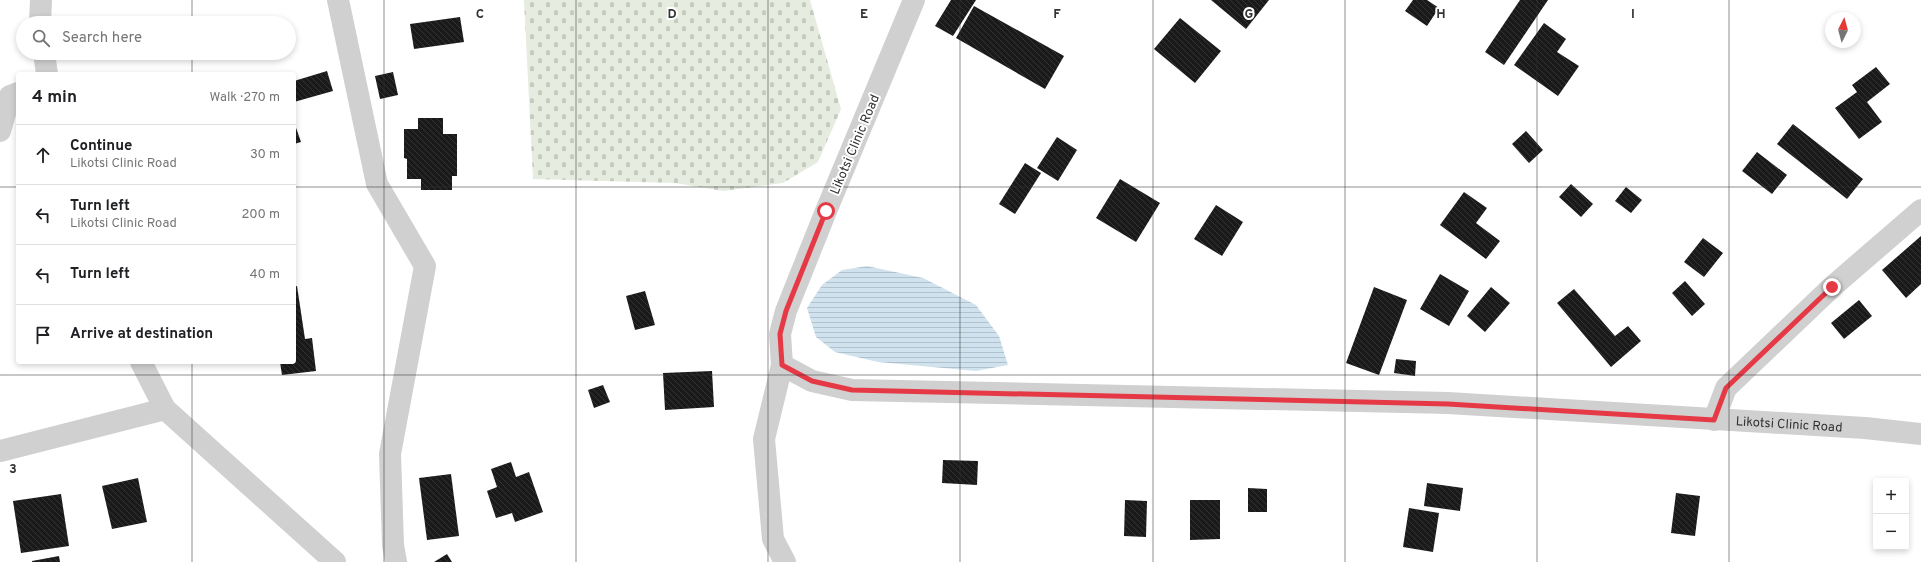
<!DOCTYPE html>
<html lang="en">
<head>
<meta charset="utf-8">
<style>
  :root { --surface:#fff; --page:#f6f6f6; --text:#202124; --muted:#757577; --line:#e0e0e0 }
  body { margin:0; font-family:Overpass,sans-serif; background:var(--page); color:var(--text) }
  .controls { position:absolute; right:12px; bottom:12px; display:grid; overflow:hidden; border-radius:4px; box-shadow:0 2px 6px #0003 }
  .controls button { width:36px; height:36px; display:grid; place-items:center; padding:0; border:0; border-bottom:1px solid var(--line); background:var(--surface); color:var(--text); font:20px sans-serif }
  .compass { position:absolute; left:1825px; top:12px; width:36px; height:36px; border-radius:50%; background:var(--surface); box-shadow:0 2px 6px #0003; rotate:6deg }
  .stop { position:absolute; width:12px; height:12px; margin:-9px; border:3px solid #e63946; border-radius:50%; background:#fff }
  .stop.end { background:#e63946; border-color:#fff; box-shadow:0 1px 4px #0008 }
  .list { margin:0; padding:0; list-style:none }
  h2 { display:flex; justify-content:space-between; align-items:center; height:52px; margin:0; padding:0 16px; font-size:17px }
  h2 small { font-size:13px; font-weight:400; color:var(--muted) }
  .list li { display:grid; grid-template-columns:26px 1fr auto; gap:12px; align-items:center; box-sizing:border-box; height:60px; padding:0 16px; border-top:1px solid var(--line) }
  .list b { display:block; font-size:15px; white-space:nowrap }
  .list p { margin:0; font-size:13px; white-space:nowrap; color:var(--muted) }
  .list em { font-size:13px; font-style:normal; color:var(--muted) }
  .icon { flex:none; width:22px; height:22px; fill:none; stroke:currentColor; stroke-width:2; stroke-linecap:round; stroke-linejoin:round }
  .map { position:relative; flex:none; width:1921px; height:562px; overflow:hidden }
  .search { position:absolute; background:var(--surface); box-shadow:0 2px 6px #0003; left:16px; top:16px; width:280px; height:44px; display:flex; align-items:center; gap:10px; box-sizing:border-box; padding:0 14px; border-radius:22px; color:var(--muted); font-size:15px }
  .panel { position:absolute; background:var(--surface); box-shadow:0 2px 6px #0003; left:16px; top:72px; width:280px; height:292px; border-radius:4px }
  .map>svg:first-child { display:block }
  .cemetery { fill:url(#cemetery-stones) }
  .water { fill:url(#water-rules) }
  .building { fill:url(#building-back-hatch) }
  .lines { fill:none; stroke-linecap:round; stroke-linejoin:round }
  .minor { stroke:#d0d0d0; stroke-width:22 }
  .route { stroke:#e63946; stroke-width:5 }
  .grid { fill:none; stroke:#333; stroke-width:1; stroke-opacity:0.55 }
  .labels { text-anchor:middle; stroke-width:4; stroke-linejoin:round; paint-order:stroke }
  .street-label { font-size:13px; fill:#333; stroke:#fff }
  .grid-label { font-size:13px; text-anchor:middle; font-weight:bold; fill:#333; stroke:#fff; stroke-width:4; stroke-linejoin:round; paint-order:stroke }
</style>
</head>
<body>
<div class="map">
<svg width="1921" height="562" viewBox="0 0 1921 562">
  <defs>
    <pattern id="cemetery-stones" width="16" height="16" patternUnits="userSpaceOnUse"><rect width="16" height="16" fill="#e6ecdf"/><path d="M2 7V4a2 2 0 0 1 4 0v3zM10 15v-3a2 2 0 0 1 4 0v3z" fill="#c6cbc0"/></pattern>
    <pattern id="water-rules" width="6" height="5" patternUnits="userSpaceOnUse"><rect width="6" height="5" fill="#cfe2ee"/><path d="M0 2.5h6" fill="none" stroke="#b2c2cd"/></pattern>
    <pattern id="building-back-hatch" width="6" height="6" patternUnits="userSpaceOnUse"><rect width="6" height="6" fill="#1a1a1a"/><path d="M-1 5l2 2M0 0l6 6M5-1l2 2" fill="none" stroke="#333"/></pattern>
  </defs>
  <rect width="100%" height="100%" fill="#fff"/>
  <polygon class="cemetery" points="524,0 810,0 841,109 818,162 783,183 723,191 675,183 533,179"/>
  <polygon class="water" points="867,266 923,278 976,305 999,336 1008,365 976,371 878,362 835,352 816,337 807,308 822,285 842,270"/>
  <g class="building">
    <polygon points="951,0 976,0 953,36 935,26"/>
    <polygon points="1211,0 1269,0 1246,29"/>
    <polygon points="1413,0 1427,0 1439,8 1427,26 1405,11"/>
    <polygon points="1520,0 1548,0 1504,65 1485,52"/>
    <polygon points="974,6 1064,56 1045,89 956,38"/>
    <polygon points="460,17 464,42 414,49 410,24"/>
    <polygon points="1180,18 1221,51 1195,83 1154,49"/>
    <polygon points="1544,23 1566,39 1557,52 1579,66 1558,96 1514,65"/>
    <polygon points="1876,67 1890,84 1867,102 1882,122 1859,139 1835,108 1857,92 1852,85"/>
    <polygon points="327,71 333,91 294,102 294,81"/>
    <polygon points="393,72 398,95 380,99 375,76"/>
    <polygon points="418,118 443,118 443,134 457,134 457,176 452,176 452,190 421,190 421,179 407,179 407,159 404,158 404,129 418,129"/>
    <polygon points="294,122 301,142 294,144"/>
    <polygon points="1793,124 1863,179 1847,199 1777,144"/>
    <polygon points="1526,131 1543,150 1529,163 1512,144"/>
    <polygon points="1057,137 1077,150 1058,181 1037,168"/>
    <polygon points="1757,152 1787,175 1772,194 1742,171"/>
    <polygon points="1025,163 1041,173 1015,214 999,204"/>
    <polygon points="1120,179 1160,203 1136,242 1096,218"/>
    <polygon points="1571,184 1593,204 1581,217 1559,197"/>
    <polygon points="1626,187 1642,200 1631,213 1615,201"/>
    <polygon points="1464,192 1487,208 1476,223 1500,241 1486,259 1440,225"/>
    <polygon points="1216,205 1243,222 1222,256 1194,239"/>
    <polygon points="1921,236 1921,284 1906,298 1882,270"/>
    <polygon points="1703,238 1723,253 1704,277 1684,262"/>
    <polygon points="1440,274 1469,291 1449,326 1420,309"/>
    <polygon points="1685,281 1705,304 1692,316 1672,293"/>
    <polygon points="297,286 305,339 312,338 316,371 282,375 280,362 294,362 294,287"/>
    <polygon points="1374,287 1407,300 1379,375 1346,363"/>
    <polygon points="1491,287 1510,303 1485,332 1467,316"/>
    <polygon points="1574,289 1615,336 1628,326 1641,341 1611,367 1557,303"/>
    <polygon points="645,291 655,325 635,330 626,296"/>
    <polygon points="1859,300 1872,316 1844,339 1831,323"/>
    <polygon points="1396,359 1416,361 1415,376 1394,373"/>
    <polygon points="712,371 714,407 665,410 663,373"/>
    <polygon points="603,385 610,402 594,408 588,390"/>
    <polygon points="943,460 978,461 977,485 942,483"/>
    <polygon points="511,462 516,477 529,472 543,512 515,522 512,513 496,518 487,491 497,487 491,469"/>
    <polygon points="451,474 459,536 427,540 419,478"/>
    <polygon points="138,478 147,522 112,529 102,486"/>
    <polygon points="1427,483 1463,488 1460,511 1424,506"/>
    <polygon points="1248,488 1267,489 1267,512 1248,512"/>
    <polygon points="1676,493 1700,496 1695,536 1671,533"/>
    <polygon points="61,494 69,546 21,553 13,501"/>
    <polygon points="1125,500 1147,501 1146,537 1124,536"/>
    <polygon points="1190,500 1220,500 1220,539 1190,540"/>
    <polygon points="1409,508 1439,513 1433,552 1403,547"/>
    <polygon points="447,554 452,562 434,562"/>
    <polygon points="59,556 60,562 32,562 32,561"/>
  </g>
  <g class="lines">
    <g class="minor">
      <polyline points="338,0 377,184 425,266 390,454 393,545 396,562"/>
      <path id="s1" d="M914,0L826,211L786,311L780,334L782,365L812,381L852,390L1448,403L1865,428L1921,434"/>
      <polyline points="40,23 41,0"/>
      <polyline points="44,53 47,74"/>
      <polyline points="0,131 10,96 18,93"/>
      <polyline points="141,362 165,409 335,562"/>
      <polyline points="782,365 764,439 773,539 785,562"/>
      <polyline points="1714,420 1726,388 1832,287 1921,210"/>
      <polyline points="0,451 165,409"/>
    </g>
  </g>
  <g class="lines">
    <polyline class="route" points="826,211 786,311 780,334 782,365 812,381 852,390 1448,404 1714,420 1726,388 1832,287"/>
  </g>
  <path class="grid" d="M192,0V23M384,0V562M576,0V562M768,0V562M960,0V562M1153,0V562M1345,0V562M1537,0V562M1729,0V562M192,53V74M0,187H18M294,187H1921M192,362V562M0,375H1921"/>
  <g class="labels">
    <g class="street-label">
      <text transform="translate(854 144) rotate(-67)" y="5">Likotsi Clinic Road</text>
      <text dy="5" stroke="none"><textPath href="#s1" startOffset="1404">Likotsi Clinic Road</textPath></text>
    </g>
  </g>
  <g class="grid-label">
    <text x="480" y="18">C</text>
    <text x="672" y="18">D</text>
    <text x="864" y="18">E</text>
    <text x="1057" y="18">F</text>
    <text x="1249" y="18">G</text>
    <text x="1441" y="18">H</text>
    <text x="1633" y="18">I</text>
    <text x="13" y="473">3</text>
  </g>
</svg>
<div class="controls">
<button>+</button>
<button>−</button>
</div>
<svg class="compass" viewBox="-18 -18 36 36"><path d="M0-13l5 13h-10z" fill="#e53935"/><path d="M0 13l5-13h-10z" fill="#757577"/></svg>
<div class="stop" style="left:826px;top:211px"></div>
<div class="stop end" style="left:1832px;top:287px"></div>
<div class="search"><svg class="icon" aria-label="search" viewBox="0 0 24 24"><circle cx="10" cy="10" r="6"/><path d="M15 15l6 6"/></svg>Search here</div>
<section class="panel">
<h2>4 min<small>Walk · 270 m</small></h2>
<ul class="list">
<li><svg class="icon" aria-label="ahead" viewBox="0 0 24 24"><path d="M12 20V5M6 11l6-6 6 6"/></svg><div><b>Continue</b><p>Likotsi Clinic Road</p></div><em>30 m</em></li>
<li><svg class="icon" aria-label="left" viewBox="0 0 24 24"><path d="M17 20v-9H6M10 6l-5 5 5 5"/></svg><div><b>Turn left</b><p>Likotsi Clinic Road</p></div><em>200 m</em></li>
<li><svg class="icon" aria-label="left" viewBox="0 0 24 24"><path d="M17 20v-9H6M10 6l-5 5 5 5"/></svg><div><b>Turn left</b></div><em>40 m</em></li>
<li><svg class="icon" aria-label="arrive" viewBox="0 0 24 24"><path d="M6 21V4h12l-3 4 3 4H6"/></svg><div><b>Arrive at destination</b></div></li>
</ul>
</section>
</div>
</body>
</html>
